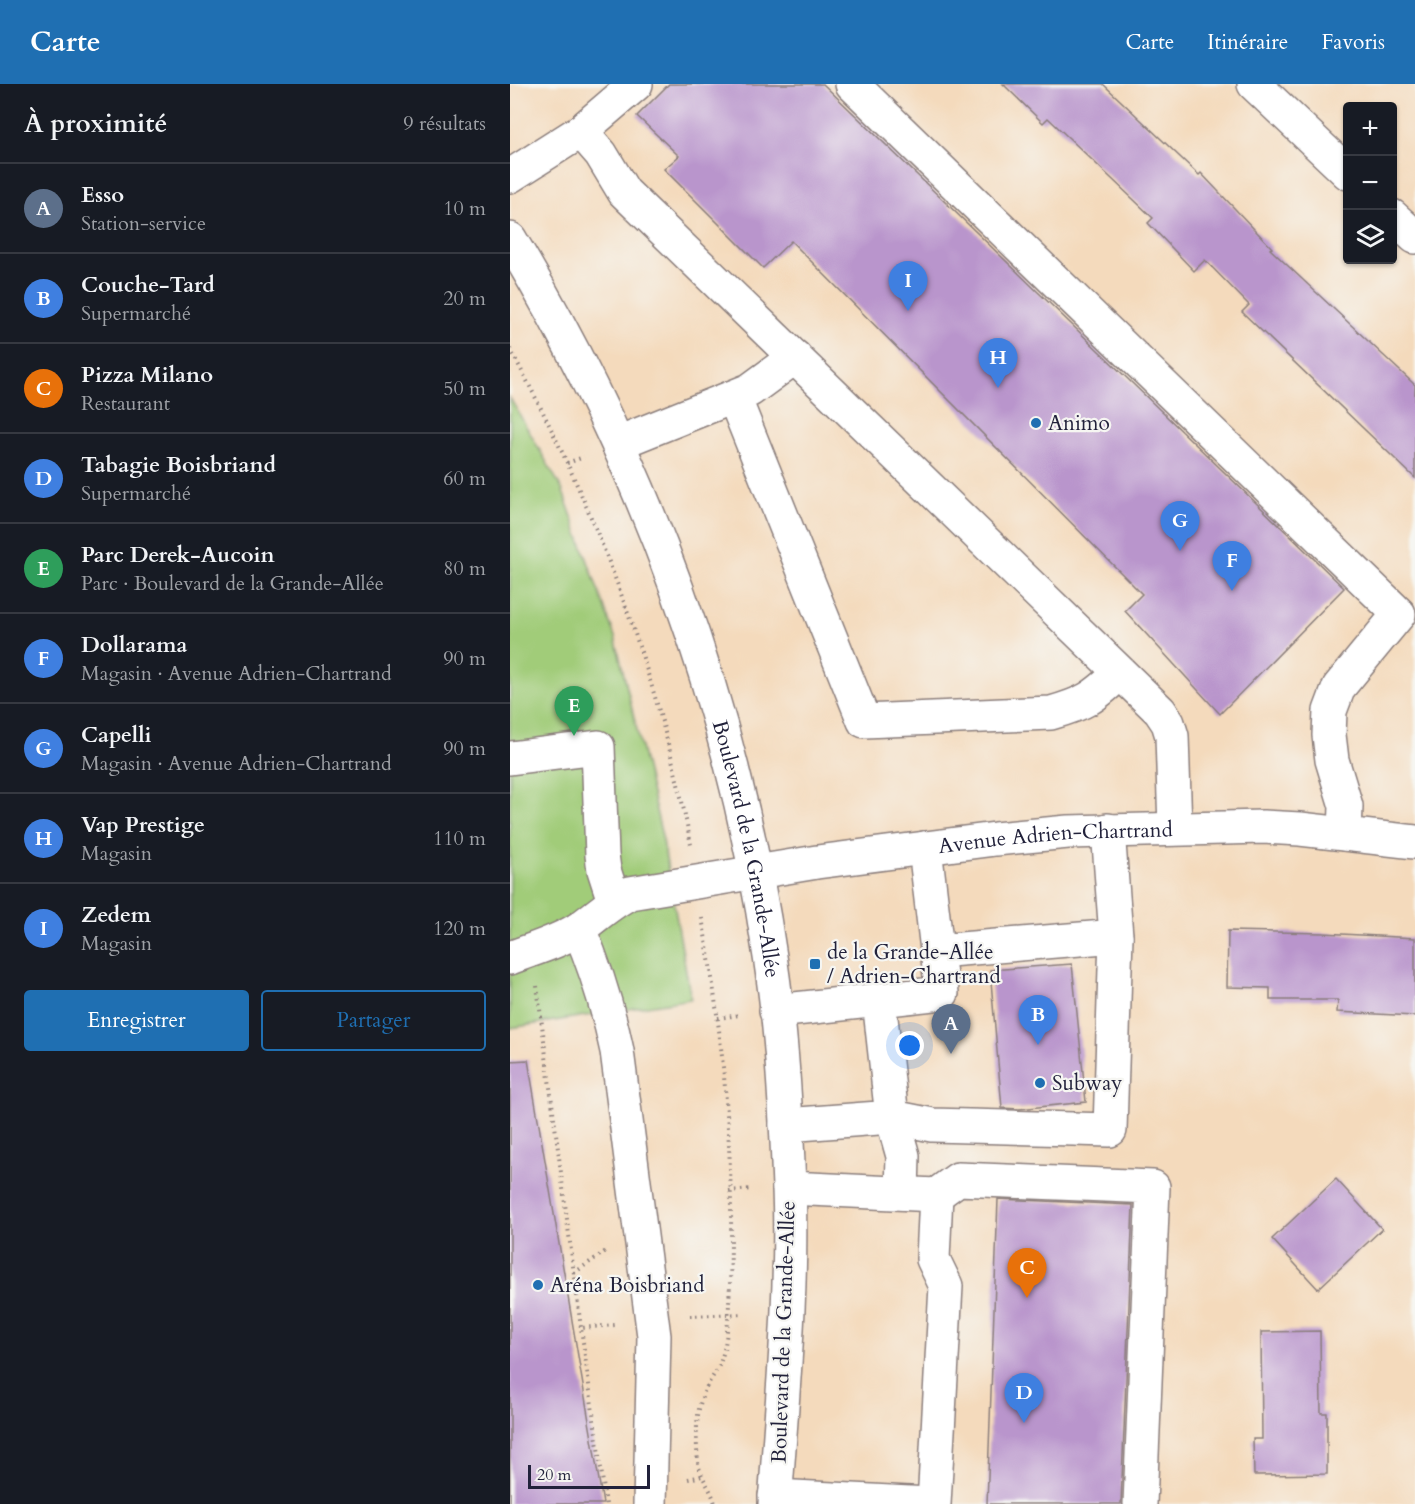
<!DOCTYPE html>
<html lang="fr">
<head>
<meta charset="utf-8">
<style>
  :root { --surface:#171b24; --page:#242831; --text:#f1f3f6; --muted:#9ea1a6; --line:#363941; --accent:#1f6fb2 }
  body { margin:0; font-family:Cardo,serif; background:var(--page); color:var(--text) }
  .controls { position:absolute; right:18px; top:18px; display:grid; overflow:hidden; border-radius:6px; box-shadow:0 2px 4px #0004 }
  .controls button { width:54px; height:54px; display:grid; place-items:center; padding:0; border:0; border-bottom:2px solid var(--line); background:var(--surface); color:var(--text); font:30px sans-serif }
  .scale { position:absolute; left:18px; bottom:15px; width:122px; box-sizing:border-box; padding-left:6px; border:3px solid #22223b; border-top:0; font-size:16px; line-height:21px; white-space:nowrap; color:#22223b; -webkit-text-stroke:4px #f6f6f2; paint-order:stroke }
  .you { position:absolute; left:400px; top:962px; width:21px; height:21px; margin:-15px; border:4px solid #fff; border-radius:50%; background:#1a73e8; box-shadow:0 0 0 9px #1a73e833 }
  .badge { display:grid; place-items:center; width:39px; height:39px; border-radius:50%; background:var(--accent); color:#fff; font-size:20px; font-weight:700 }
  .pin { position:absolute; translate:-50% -50px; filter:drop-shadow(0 2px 3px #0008) }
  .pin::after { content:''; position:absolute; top:32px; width:21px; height:18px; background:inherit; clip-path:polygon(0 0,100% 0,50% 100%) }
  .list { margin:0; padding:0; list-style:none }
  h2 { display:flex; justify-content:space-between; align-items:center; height:78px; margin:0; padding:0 24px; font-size:26px }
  h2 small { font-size:20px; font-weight:400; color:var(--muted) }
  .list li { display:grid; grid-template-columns:39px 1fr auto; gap:18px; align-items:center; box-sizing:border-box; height:90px; padding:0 24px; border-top:2px solid var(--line) }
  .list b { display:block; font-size:22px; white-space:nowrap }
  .list p { margin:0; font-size:20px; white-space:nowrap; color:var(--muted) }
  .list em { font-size:20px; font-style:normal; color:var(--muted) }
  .actions { display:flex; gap:12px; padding:18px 24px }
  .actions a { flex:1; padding:14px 0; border:2px solid var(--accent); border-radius:6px; text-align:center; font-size:21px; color:var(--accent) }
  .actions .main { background:var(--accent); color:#fff }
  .icon { flex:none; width:33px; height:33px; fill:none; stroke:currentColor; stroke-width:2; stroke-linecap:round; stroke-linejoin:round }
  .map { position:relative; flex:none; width:905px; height:1420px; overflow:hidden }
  header { display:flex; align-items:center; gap:36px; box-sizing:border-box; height:84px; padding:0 30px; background:var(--accent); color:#fff }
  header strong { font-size:28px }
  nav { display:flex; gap:33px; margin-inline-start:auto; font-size:21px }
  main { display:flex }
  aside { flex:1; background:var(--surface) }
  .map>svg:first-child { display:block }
  .green { fill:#a1cc79; stroke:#62775a; stroke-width:1.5 }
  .building { fill:#b995cc }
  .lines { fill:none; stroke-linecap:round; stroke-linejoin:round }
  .minor-casing { stroke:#8b7e7c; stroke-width:36 }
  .path { stroke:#8b7e7c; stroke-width:4; stroke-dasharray:1.5 4.5; stroke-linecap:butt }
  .minor { stroke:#fff; stroke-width:33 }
  .poi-dot { fill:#1f6fb2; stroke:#f6f6f2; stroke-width:2 }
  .labels { text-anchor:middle; stroke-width:4.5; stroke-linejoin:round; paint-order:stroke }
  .poi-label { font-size:21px; fill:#22223b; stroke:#f6f6f2; text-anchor:start }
  .street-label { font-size:21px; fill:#22223b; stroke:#f6f6f2 }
</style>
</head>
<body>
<header>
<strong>Carte</strong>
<nav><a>Carte</a><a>Itinéraire</a><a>Favoris</a></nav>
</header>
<main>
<aside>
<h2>À proximité<small>9 résultats</small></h2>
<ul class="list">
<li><span class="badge" style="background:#5c6f8a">A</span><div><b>Esso</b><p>Station-service</p></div><em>10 m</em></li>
<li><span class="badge" style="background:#3f7fe0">B</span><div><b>Couche-Tard</b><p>Supermarché</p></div><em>20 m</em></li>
<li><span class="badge" style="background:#e8710a">C</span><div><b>Pizza Milano</b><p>Restaurant</p></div><em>50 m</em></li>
<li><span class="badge" style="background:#3f7fe0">D</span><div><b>Tabagie Boisbriand</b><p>Supermarché</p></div><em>60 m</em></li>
<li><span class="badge" style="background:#2e9e5b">E</span><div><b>Parc Derek-Aucoin</b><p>Parc · Boulevard de la Grande-Allée</p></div><em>80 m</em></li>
<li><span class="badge" style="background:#3f7fe0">F</span><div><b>Dollarama</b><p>Magasin · Avenue Adrien-Chartrand</p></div><em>90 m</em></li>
<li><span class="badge" style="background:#3f7fe0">G</span><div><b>Capelli</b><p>Magasin · Avenue Adrien-Chartrand</p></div><em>90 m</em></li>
<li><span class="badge" style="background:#3f7fe0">H</span><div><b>Vap Prestige</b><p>Magasin</p></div><em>110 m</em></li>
<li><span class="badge" style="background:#3f7fe0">I</span><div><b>Zedem</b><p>Magasin</p></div><em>120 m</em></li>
</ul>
<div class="actions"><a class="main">Enregistrer</a><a>Partager</a></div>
</aside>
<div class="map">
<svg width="905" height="1420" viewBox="0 0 905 1420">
  <rect width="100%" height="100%" fill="#f6f6f2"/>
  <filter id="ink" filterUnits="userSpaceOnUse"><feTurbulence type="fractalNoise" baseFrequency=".0167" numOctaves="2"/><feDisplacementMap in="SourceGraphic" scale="12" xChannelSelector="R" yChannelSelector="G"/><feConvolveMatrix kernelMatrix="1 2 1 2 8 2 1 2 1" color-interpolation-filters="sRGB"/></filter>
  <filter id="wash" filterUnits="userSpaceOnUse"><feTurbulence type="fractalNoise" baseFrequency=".008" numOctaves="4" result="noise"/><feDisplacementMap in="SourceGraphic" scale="24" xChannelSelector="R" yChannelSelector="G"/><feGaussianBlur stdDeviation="1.35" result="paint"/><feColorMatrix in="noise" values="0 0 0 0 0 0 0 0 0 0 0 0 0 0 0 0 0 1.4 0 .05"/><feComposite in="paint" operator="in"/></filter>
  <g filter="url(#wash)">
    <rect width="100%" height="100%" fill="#f4dabc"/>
    <polygon class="green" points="0,314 52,405 105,553 152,752 181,915 0,944"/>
    <g id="blocks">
      <g class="building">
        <polygon points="159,0 313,0 834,504 710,630 615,527 632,510 281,157 253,184 154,85 169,72 127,32"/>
        <polygon points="493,0 593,0 689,91 691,89 762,164 760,165 905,301 905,394 732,228 739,221 695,176 684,187 638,139 643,134 538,34 533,39"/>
        <polygon points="718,847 813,849 905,854 905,932 827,928 828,916 760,916 760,904 717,903"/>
        <polygon points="562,880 576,1018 509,1025 492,1024 480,886"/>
        <polygon points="18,976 93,1420 0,1420 0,977"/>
        <polygon points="826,1095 872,1145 808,1205 762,1155"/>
        <polygon points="488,1115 623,1121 611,1420 477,1420"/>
        <polygon points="810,1247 811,1329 817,1329 817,1390 744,1391 743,1355 752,1355 751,1248"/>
      </g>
    </g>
  </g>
  <g filter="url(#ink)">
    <use href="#blocks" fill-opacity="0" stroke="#8b7e7c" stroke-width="1.5"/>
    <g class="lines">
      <g class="minor-casing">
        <g id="minor">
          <polyline points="342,0 889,530 829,603 820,627 819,651 822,676 836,722 835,750"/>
          <polyline points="744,0 838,89"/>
          <polyline points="71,47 126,0"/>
          <polyline points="0,92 71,47 91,70 114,108 650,627 658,639 662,652 665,744"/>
          <polyline points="882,132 905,153"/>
          <path id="s1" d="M0,155C133,376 224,623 261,879C272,952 276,1028 279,1103C283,1208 272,1315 265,1420"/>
          <path d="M224,313L354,637L541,629C576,619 583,614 610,589"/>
          <polyline points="108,359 240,306 285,273"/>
          <polyline points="0,674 88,663 92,771 94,786 104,817"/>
          <path d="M69,845C86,885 98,924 107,967L144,1252L140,1420"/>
          <polyline points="427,867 606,852 598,746"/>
          <path id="s2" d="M0,874C23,865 49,858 70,844C87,832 101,818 120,809L307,778L485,755L558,748L753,743L790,745L905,758"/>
          <polyline points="369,916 432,909 415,764"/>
          <polyline points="266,927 369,916 382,1033 276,1041"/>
          <polyline points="279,1104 426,1111 423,1175 436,1202 424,1420"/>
          <polyline points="392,1109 393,1072 382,1033 422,1041 600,1046 606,852"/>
          <polyline points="426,1111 448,1095 643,1103 630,1420"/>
          <polyline points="265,1412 419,1420"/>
        </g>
      </g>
      <g class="path">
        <path d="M0,265C84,419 148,589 181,761"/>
        <polyline points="57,379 74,373"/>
        <path d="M192,834C215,960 226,1091 219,1220C218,1238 217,1261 210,1279C207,1288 199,1297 195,1306C185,1327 186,1356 188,1378C190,1394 202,1405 205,1420"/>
        <polyline points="27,902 71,1244"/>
        <polyline points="208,934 230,931"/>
        <polyline points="219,1107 242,1105"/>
        <polyline points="64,1189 96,1167"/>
        <polyline points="180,1232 233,1230"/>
        <polyline points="178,1395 192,1392"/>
        <polyline points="96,1420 71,1244 105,1241"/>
      </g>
      <use href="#minor" class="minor"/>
    </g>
  </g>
  <g class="poi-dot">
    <circle cx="526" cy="339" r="6"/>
    <rect x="299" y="874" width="12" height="12" rx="3"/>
    <circle cx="530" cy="999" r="6"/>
    <circle cx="28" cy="1201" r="6"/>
  </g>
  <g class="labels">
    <g class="poi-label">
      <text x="538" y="346">Animo</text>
      <text x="317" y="875">de la Grande-Allée<tspan x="317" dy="24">/ Adrien-Chartrand</tspan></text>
      <text x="542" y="1006">Subway</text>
      <text x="40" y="1208">Aréna Boisbriand</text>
    </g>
    <g class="street-label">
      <text dy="7" stroke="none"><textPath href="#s2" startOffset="567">Avenue Adrien-Chartrand</textPath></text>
      <text dy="7" stroke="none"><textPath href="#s1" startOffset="658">Boulevard de la Grande-Allée</textPath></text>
      <text transform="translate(273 1248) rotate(-88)" y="7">Boulevard de la Grande-Allée</text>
    </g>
  </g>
</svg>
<div class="controls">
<button>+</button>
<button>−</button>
<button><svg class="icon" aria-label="layers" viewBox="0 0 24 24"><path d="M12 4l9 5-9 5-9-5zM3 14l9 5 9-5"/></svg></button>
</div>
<div class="scale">20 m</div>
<div class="you"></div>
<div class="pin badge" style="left:441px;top:970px;background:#5c6f8a">A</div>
<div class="pin badge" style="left:528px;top:961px;background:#3f7fe0">B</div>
<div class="pin badge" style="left:517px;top:1214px;background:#e8710a">C</div>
<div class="pin badge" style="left:514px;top:1339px;background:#3f7fe0">D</div>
<div class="pin badge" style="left:64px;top:652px;background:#2e9e5b">E</div>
<div class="pin badge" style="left:722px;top:507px;background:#3f7fe0">F</div>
<div class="pin badge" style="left:670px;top:467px;background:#3f7fe0">G</div>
<div class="pin badge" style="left:488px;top:304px;background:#3f7fe0">H</div>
<div class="pin badge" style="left:398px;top:227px;background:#3f7fe0">I</div>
</div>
</main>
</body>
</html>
